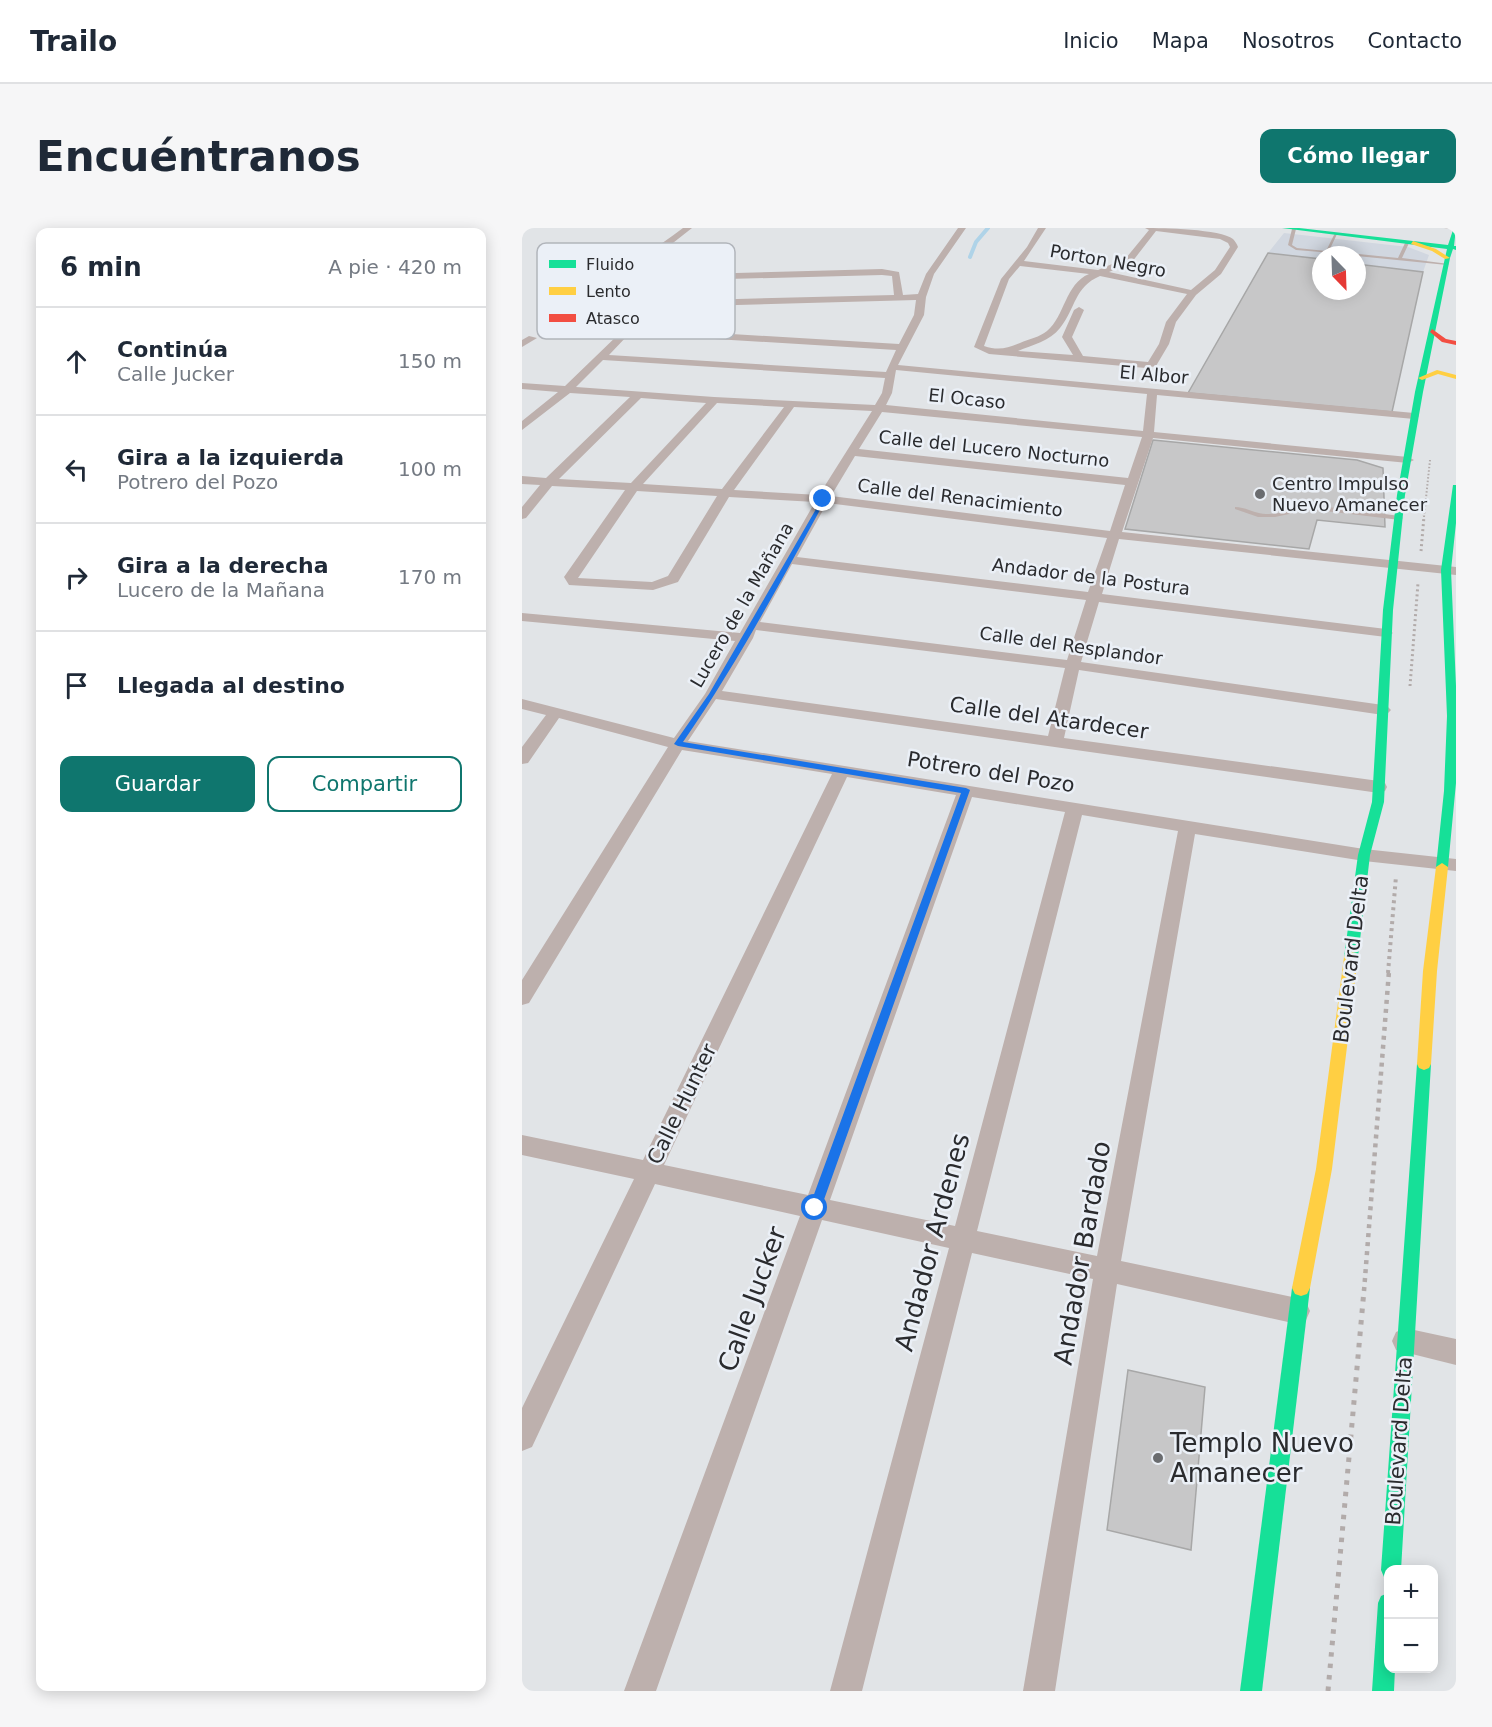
<!DOCTYPE html>
<html lang="es">
<head>
<meta charset="utf-8">
<style>
  :root { --surface:#fff; --page:#f6f6f7; --text:#1f2937; --muted:#747a83; --line:#e0e1e3; --accent:#0f766e }
  body { margin:0; font-family:"DejaVu Sans",sans-serif; background:var(--page); color:var(--text) }
  .controls { position:absolute; right:18px; bottom:18px; display:grid; overflow:hidden; border-radius:12px; box-shadow:0 3px 15px #0003 }
  .controls button { width:54px; height:54px; display:grid; place-items:center; padding:0; border:0; border-bottom:2px solid var(--line); background:var(--surface); color:var(--text); font:30px sans-serif }
  .compass { position:absolute; left:790px; top:18px; width:54px; height:54px; border-radius:50%; background:var(--surface); box-shadow:0 3px 15px #0003; rotate:157deg }
  .stop { position:absolute; width:18px; height:18px; margin:-14px; border:4px solid #1a73e8; border-radius:50%; background:#fff }
  .stop.end { background:#1a73e8; border-color:#fff; box-shadow:0 2px 6px #0008 }
  .list { margin:0; padding:0; list-style:none }
  h2 { display:flex; justify-content:space-between; align-items:center; height:78px; margin:0; padding:0 24px; font-size:26px }
  h2 small { font-size:20px; font-weight:400; color:var(--muted) }
  .list li { display:grid; grid-template-columns:39px 1fr auto; gap:18px; align-items:center; box-sizing:border-box; height:108px; padding:0 24px; border-top:2px solid var(--line) }
  .list b { display:block; font-size:22px; white-space:nowrap }
  .list p { margin:0; font-size:20px; white-space:nowrap; color:var(--muted) }
  .list em { font-size:20px; font-style:normal; color:var(--muted) }
  .actions { display:flex; gap:12px; padding:18px 24px }
  .actions a { flex:1; padding:14px 0; border:2px solid var(--accent); border-radius:12px; text-align:center; font-size:21px; color:var(--accent) }
  .actions .main { background:var(--accent); color:#fff }
  .icon { flex:none; width:33px; height:33px; fill:none; stroke:currentColor; stroke-width:2; stroke-linecap:round; stroke-linejoin:round }
  .map { position:relative; flex:none; width:934px; height:1463px; overflow:hidden; border-radius:12px }
  header { display:flex; align-items:center; gap:36px; box-sizing:border-box; height:84px; padding:0 30px; background:var(--surface); border-bottom:2px solid var(--line) }
  header strong { font-size:28px }
  nav { display:flex; gap:33px; margin-inline-start:auto; font-size:21px }
  .intro { display:flex; align-items:center; justify-content:space-between; box-sizing:border-box; height:144px; padding:0 36px }
  h1 { margin:0; font-size:42px }
  .button { padding:15px 27px; border-radius:12px; background:var(--accent); color:#fff; font-size:21px; font-weight:700 }
  main { display:flex; gap:36px; padding:0 36px }
  aside { flex:1; background:var(--surface); border-radius:12px; box-shadow:0 3px 15px #0003 }
  .map>svg:first-child { display:block }
  .built { fill:#d1d7e0 }
  .lines { fill:none; stroke-linecap:round; stroke-linejoin:round }
  .stream { stroke:#afd3e8; stroke-width:4 }
  .building { fill:#c7c7c8; stroke:#a7a7a7; stroke-width:1.5 }
  .path-far4 { stroke:#b2abaa; stroke-width:2; stroke-dasharray:1.5 2; stroke-linecap:butt }
  .path-far3 { stroke:#b2abaa; stroke-width:3; stroke-dasharray:2 3; stroke-linecap:butt }
  .path-far2 { stroke:#b2abaa; stroke-width:4; stroke-dasharray:3 4; stroke-linecap:butt }
  .path-far1 { stroke:#b2abaa; stroke-width:4.5; stroke-dasharray:4 5; stroke-linecap:butt }
  .path { stroke:#b2abaa; stroke-width:5; stroke-dasharray:4.5 7; stroke-linecap:butt }
  .lane { fill:#bdb0ad; fill-rule:evenodd }
  .street { fill:#bdb0ad; fill-rule:evenodd }
  .fast { fill:#16e098; fill-rule:evenodd }
  .slow { fill:#ffcf43; fill-rule:evenodd }
  .jam { fill:#f24e42; fill-rule:evenodd }
  .route { fill:#1a73e8 }
  .poi-dot { fill:#6a6c6f; stroke:#ebf0f7; stroke-width:2 }
  .labels { text-anchor:middle; stroke-width:5; stroke-linejoin:round; paint-order:stroke }
  .far-street-label { font-size:18px; fill:#2a2b2e; stroke:#ebf0f7 }
  .far-poi-label { font-size:18px; fill:#2a2b2e; stroke:#ebf0f7; text-anchor:start }
  .street-label { font-size:21px; fill:#2a2b2e; stroke:#ebf0f7 }
  .near-street-label { font-size:26px; fill:#2a2b2e; stroke:#ebf0f7 }
  .near-poi-label { font-size:26px; fill:#2a2b2e; stroke:#ebf0f7; text-anchor:start }
  .key { fill:#ebf0f7; stroke:#b1b5bb; stroke-width:1.5 }
  .key-label { font-size:16px; fill:#2a2b2e }
</style>
</head>
<body>
<header>
<strong>Trailo</strong>
<nav><a>Inicio</a><a>Mapa</a><a>Nosotros</a><a>Contacto</a></nav>
</header>
<div class="intro"><h1>Encuéntranos</h1><a class="button">Cómo llegar</a></div>
<main>
<aside>
<h2>6 min<small>A pie · 420 m</small></h2>
<ul class="list">
<li><svg class="icon" aria-label="ahead" viewBox="0 0 24 24"><path d="M12 20V5M6 11l6-6 6 6"/></svg><div><b>Continúa</b><p>Calle Jucker</p></div><em>150 m</em></li>
<li><svg class="icon" aria-label="left" viewBox="0 0 24 24"><path d="M17 20v-9H6M10 6l-5 5 5 5"/></svg><div><b>Gira a la izquierda</b><p>Potrero del Pozo</p></div><em>100 m</em></li>
<li><svg class="icon" aria-label="right" viewBox="0 0 24 24"><path d="M7 20v-9h11M14 6l5 5-5 5"/></svg><div><b>Gira a la derecha</b><p>Lucero de la Mañana</p></div><em>170 m</em></li>
<li><svg class="icon" aria-label="arrive" viewBox="0 0 24 24"><path d="M6 21V4h12l-3 4 3 4H6"/></svg><div><b>Llegada al destino</b></div></li>
</ul>
<div class="actions"><a class="main">Guardar</a><a>Compartir</a></div>
</aside>
<div class="map">
<svg width="934" height="1463" viewBox="0 0 934 1463">
  <rect width="100%" height="100%" fill="#e1e4e7"/>
  <polygon class="built" points="762,5 886,19 907,27 901,44 835,36 835,27 799,27 799,31 746,25"/>
  <g class="lines">
    <polyline class="stream" points="448,29 454,14 466,0"/>
  </g>
  <g class="building">
    <polygon points="746,25 799,31 799,63 835,63 835,36 901,44 870,184 666,165"/>
    <polygon points="631,212 835,232 861,240 863,299 795,292 787,321 603,301"/>
    <polygon points="606,1142 683,1159 669,1322 585,1302"/>
  </g>
  <g class="lines">
    <polyline class="path-far4" points="902,289 908,232"/>
    <g class="path-far3">
      <polyline points="899,323 902,288"/>
      <polyline points="888,458 896,355"/>
    </g>
    <polyline class="path-far2" points="866,745 874,648"/>
    <polyline class="path-far1" points="842,1063 867,743"/>
    <polyline class="path" points="806,1463 842,1062"/>
    <g class="lane">
      <polygon points="772,0 774,1 770,17 775,20 804,23 813,5 815,6 807,23 876,30 883,15 885,14 887,15 880,30 927,36 925,37 835,28 835,27 774,22 766,17 770,1"/>
      <polygon points="922,0 934,0 934,2"/>
      <path d="M713,279C724,279 733,286 744,286C761,286 778,280 795,279C823,279 850,285 878,288L881,290L878,292L803,283H781L753,289H736L713,281Z"/>
    </g>
    <g class="street">
      <path d="M161,0H170L128,33L103,48L360,41L377,44L381,67L396,66L404,46L436,0H444L412,46L404,69L402,87L376,137L892,185L897,188L892,191L635,167L632,204L886,229L892,232L886,235L631,210L600,304L934,339V347L597,311L580,366L864,401L871,405L864,409L577,374L559,434L861,477L866,479L869,482L866,485L861,487L557,442L542,510L857,553L863,555L865,559L863,563L857,565L194,471L166,513L842,621L934,631V643L842,633L673,606L599,1033L775,1070L784,1074L788,1083L784,1092L775,1096L595,1056L533,1463H501L571,1051L450,1025L340,1463H308L427,1020L300,992L134,1463H102L278,988L133,956L10,1219L0,1223V1180L112,951L0,927V907L121,932L310,546L160,522L7,775L0,777V752L146,519L37,490L6,535L0,536V519L24,487L0,481V471L152,510L183,466L213,413L0,393V385L218,405L293,274L207,269L156,354L131,362L47,357L42,349L103,262L30,258L4,290L0,291V279L18,257L0,256V248L24,250L108,169L48,165L0,202V193L36,164L0,161V155L43,158L100,103L111,100L377,116L392,87L394,72L215,77L109,84L55,81L38,94H32V90C73,57 119,32 161,0ZM360,47L370,48L372,67L215,71L109,78L61,76L94,54ZM111,106L374,122L364,144L87,127L106,107ZM81,132L363,150L360,165L353,177L192,169L54,159ZM374,142L625,166L621,203L364,177L370,165ZM119,170L184,175L109,255L37,251ZM195,175L262,179L200,261L121,256ZM272,179L350,183L297,267L212,262ZM360,184L620,209L606,250L337,221ZM333,228L603,257L588,303L309,268ZM115,263L195,268L146,348L130,354L56,350ZM305,275L585,310L566,364L275,329ZM270,336L564,372L545,432L238,394ZM234,402L543,440L526,508L200,463L231,410ZM325,549L434,567L286,967L142,937ZM450,569L543,584L433,998L308,972ZM560,587L656,603L575,1028L455,1003Z"/>
      <path d="M516,0H524L502,33L576,42L604,30L627,2L623,0C640,0 699,1 711,11C713,13 715,16 716,19L699,46L674,67L654,94L647,116L634,138L624,140L467,126L452,119L479,51L505,19ZM634,3L698,11L706,15L708,19L693,42L669,62L587,44L610,34ZM498,38L567,46C543,56 543,88 525,103C518,109 507,111 498,115C485,120 477,123 462,118L487,51ZM578,48L665,66L644,94L637,116L626,134L561,128L550,109L562,82L557,79L552,82L540,109L551,127L496,123C510,117 528,113 538,100C554,80 552,59 578,48Z"/>
      <polygon points="7,108 15,110 0,119 0,112"/>
      <polygon points="883,1100 934,1111 934,1137 874,1122 870,1113 874,1104"/>
    </g>
    <g class="fast">
      <polygon points="760,0 777,0 926,17 931,2 934,0 932,18 934,18 934,22 931,21 928,30 901,164 883,267 871,382 862,574 848,627 836,729 834,733 824,733 822,729 836,627 850,574 861,382 875,267 893,164 925,21"/>
      <polygon points="931,257 934,257 934,295 929,342 934,458 934,555 926,639 920,643 914,639 922,563 925,488 919,342"/>
      <polygon points="902,830 907,832 909,836 879,1342 866,1342 866,1351 862,1349 859,1342 895,836 897,832"/>
      <polygon points="779,1052 785,1054 788,1060 740,1463 718,1463 770,1060 773,1054"/>
      <polygon points="866,1365 866,1440 873,1440 872,1463 850,1463 856,1375 859,1368"/>
    </g>
    <g class="slow">
      <polygon points="891,13 914,21 928,30 923,31 910,23 889,16"/>
      <polygon points="915,142 934,147 934,151 916,146 900,152 896,150"/>
      <polygon points="920,635 926,639 915,743 909,836 907,840 902,842 897,840 895,836 901,743 914,639"/>
      <polygon points="829,724 834,725 836,729 810,941 788,1060 785,1066 779,1068 773,1066 770,1060 794,941 822,729 824,725"/>
    </g>
    <polygon class="jam" points="910,101 924,111 934,113 934,117 920,114 908,104"/>
  </g>
  <path class="route" d="M301,269L304,271C259,353 215,436 161,514L444,560L448,562L299,980L293,985L287,980L439,565L156,518L152,516L187,466Z"/>
  <g class="poi-dot">
    <circle cx="738" cy="266" r="6"/>
    <circle cx="636" cy="1230" r="6"/>
  </g>
  <g class="labels">
    <g class="far-street-label">
      <text transform="translate(586 33) rotate(10)" y="6">Porton Negro</text>
      <text transform="translate(632 147) rotate(5)" y="6">El Albor</text>
      <text transform="translate(445 171) rotate(6)" y="6">El Ocaso</text>
      <text transform="translate(472 221) rotate(6)" y="6">Calle del Lucero Nocturno</text>
      <text transform="translate(438 270) rotate(7)" y="6">Calle del Renacimiento</text>
      <text transform="translate(569 349) rotate(7)" y="6">Andador de la Postura</text>
      <text transform="translate(220 377) rotate(-60)" y="6">Lucero de la Mañana</text>
      <text transform="translate(549 418) rotate(8)" y="6">Calle del Resplandor</text>
    </g>
    <g class="far-poi-label">
      <text x="750" y="262">Centro Impulso<tspan x="750" dy="21">Nuevo Amanecer</tspan></text>
    </g>
    <g class="street-label">
      <text transform="translate(527 490) rotate(8)" y="7">Calle del Atardecer</text>
      <text transform="translate(469 544) rotate(9)" y="7">Potrero del Pozo</text>
      <text transform="translate(829 731) rotate(-83)" y="7">Boulevard Delta</text>
      <text transform="translate(160 876) rotate(-64)" y="7">Calle Hunter</text>
      <text transform="translate(877 1213) rotate(-86)" y="7">Boulevard Delta</text>
    </g>
    <g class="near-street-label">
      <text transform="translate(410 1014) rotate(-75)" y="9">Andador Ardenes</text>
      <text transform="translate(560 1025) rotate(-80)" y="9">Andador Bardado</text>
      <text transform="translate(230 1071) rotate(-70)" y="9">Calle Jucker</text>
    </g>
    <g class="near-poi-label">
      <text x="648" y="1224">Templo Nuevo<tspan x="648" dy="30">Amanecer</tspan></text>
    </g>
  </g>
  <rect x="15" y="15" width="198" height="96" rx="9" class="key"/>
  <rect x="27" y="32" width="27" height="8" fill="#16e098"/>
  <rect x="27" y="59" width="27" height="8" fill="#ffcf43"/>
  <rect x="27" y="86" width="27" height="8" fill="#f24e42"/>
  <g class="key-label">
    <text x="64" y="42">Fluido</text>
    <text x="64" y="69">Lento</text>
    <text x="64" y="96">Atasco</text>
  </g>
</svg>
<div class="controls">
<button>+</button>
<button>−</button>
</div>
<svg class="compass" viewBox="-18 -18 36 36"><path d="M0-13l5 13h-10z" fill="#e53935"/><path d="M0 13l5-13h-10z" fill="#747a83"/></svg>
<div class="stop" style="left:293px;top:980px"></div>
<div class="stop end" style="left:301px;top:271px"></div>
</div>
</main>
</body>
</html>
